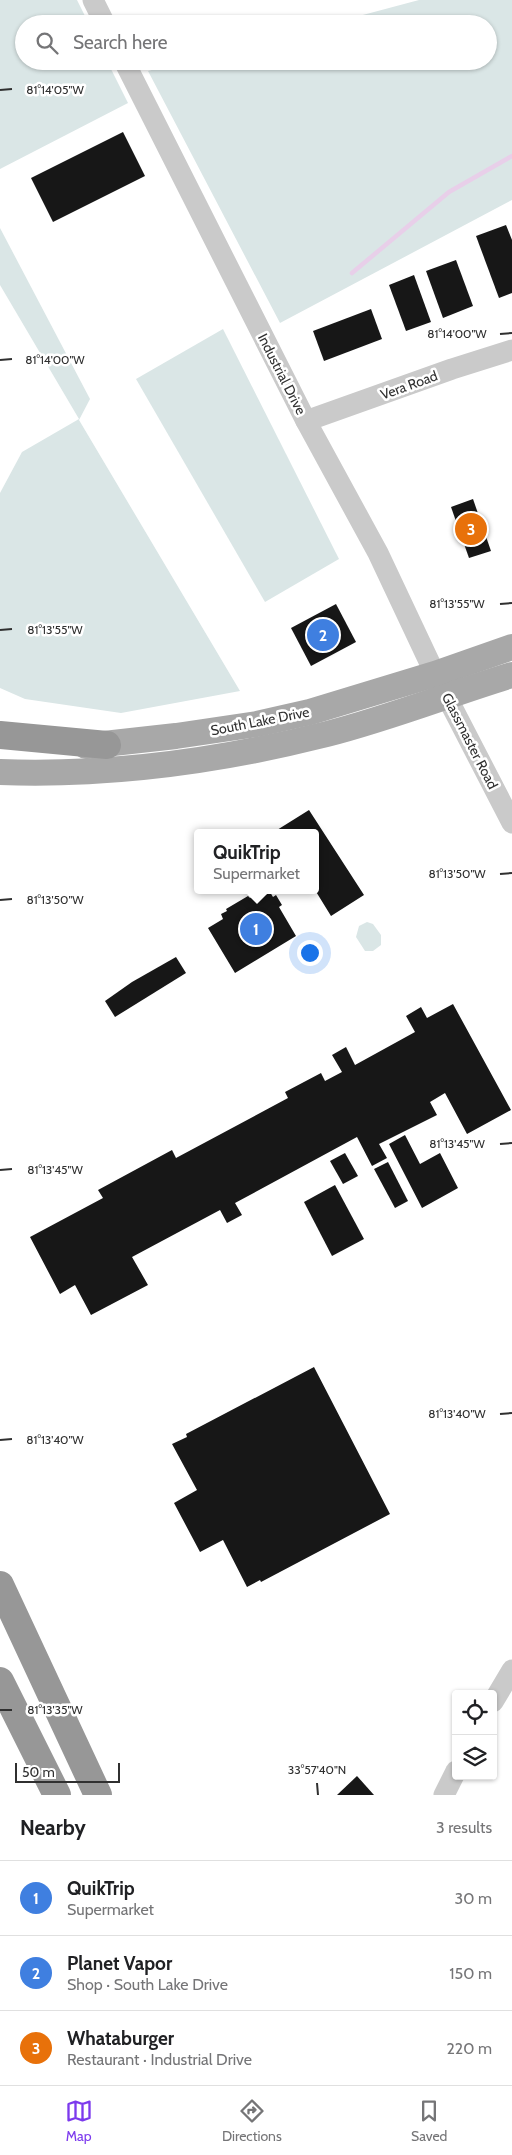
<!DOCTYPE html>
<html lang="en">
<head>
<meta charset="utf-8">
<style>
  :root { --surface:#fff; --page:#f6f6f6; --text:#202124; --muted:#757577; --line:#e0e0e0; --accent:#7c3aed }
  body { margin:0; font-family:Cabin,sans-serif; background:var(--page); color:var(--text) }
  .controls { position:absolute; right:15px; bottom:15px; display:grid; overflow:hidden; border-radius:5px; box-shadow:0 1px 4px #0004 }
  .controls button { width:45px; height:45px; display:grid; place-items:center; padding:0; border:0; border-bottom:1px solid var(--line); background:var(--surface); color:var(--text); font:25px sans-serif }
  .scale { position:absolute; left:15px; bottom:12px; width:105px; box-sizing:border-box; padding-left:5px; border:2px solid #303030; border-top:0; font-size:14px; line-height:18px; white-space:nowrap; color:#303030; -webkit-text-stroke:4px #fff; paint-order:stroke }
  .you { position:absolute; left:309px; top:952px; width:18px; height:18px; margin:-12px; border:4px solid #fff; border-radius:50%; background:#1a73e8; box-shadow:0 0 0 8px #1a73e833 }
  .badge { display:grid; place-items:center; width:32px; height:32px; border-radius:50%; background:var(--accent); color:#fff; font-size:16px; font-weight:700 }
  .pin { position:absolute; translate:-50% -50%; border:2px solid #fff; box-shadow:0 1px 5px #0006 }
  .popup { position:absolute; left:194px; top:829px; width:125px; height:65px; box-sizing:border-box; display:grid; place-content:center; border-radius:5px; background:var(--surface); filter:drop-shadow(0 1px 4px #0005); font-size:16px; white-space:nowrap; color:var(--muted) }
  .popup b { font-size:19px; color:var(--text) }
  .popup::after { content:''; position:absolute; left:50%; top:100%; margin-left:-10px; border:10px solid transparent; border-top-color:var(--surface) }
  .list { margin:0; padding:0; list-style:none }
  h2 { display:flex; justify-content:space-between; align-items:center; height:65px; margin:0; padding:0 20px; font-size:21px }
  h2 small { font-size:16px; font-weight:400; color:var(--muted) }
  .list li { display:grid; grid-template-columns:32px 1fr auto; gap:15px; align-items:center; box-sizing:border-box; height:75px; padding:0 20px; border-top:1px solid var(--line) }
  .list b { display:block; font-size:19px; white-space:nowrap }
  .list p { margin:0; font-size:16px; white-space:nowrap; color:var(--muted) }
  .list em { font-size:16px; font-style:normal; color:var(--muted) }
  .icon { flex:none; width:28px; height:28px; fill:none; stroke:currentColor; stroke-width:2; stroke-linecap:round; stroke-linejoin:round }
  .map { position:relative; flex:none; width:512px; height:1795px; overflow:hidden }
  .search { position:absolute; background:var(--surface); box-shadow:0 1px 4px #0004; left:15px; right:15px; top:15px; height:55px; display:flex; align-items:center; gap:12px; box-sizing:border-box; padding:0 18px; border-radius:28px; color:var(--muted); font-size:19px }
  .sheet { height:290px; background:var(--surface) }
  nav { display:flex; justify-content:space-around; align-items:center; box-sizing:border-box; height:70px; border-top:1px solid var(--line); background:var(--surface); font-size:14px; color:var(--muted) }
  nav a { display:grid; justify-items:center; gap:2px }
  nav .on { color:var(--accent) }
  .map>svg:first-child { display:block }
  .green { fill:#dae6e6 }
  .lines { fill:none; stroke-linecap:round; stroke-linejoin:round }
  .stream { stroke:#e8cfe9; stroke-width:4.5 }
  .building { fill:#171717 }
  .minor { stroke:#cacaca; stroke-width:21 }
  .major { stroke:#a8a8a8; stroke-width:26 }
  .highway { stroke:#979797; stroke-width:28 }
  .ticks { fill:none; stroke:#303030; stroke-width:2 }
  .labels { text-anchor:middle; stroke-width:5; stroke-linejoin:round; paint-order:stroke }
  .street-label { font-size:14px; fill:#303030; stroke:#fff }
  .ticks-label { font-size:12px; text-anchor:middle; fill:#303030; stroke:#fff; stroke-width:5; stroke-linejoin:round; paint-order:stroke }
</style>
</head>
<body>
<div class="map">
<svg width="512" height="1795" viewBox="0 0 512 1795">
  <rect width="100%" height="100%" fill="#fff"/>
  <g class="green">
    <polygon points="0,0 77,0 89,24 24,24 24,61 107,61 128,103 0,169"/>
    <polygon points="419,0 512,0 512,200 280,323 148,71 185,61 488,61 488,24 329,24"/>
    <polygon points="0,228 90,399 79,420 240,691 121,713 25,699 0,688 0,493 22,452 79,419 0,285"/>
    <polygon points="223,329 339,559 265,602 136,379"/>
    <polygon points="367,922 373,924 381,935 381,945 373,951 365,951 356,937 359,926"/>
  </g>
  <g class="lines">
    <polyline class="stream" points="352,273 449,192 512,156"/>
  </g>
  <g class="building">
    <polygon points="123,132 145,176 53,222 31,178"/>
    <polygon points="506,225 512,240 512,293 499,298 476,236"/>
    <polygon points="456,260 473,306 443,318 426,271"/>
    <polygon points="414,275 431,322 406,331 389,285"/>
    <polygon points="371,309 382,339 324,361 313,331"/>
    <polygon points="473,499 491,551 469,558 451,507"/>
    <polygon points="336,604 356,642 311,666 291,628"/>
    <polygon points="309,810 364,895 331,916 315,890 315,833 279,833 277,830"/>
    <polygon points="270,892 273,897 276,895 282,905 279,907 296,936 235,973 208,928 223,919 221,914 227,911 226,909 248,896 250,898 254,895 257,900"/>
    <polygon points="176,957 186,973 115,1017 105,1001 132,982"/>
    <polygon points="453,1004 511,1110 467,1134 445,1093 430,1102 437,1115 379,1144 387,1158 372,1166 357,1137 235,1203 242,1215 227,1223 220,1210 132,1257 148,1285 91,1315 75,1285 60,1294 30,1237 103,1198 98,1190 172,1150 176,1158 288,1098 285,1092 321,1073 325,1081 342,1072 332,1055 346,1047 355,1065 415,1032 406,1016 421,1007 427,1018"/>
    <polygon points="405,1135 420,1164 440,1153 458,1188 422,1208 389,1144"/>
    <polygon points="345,1153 358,1176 343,1184 330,1161"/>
    <polygon points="388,1162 408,1201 395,1208 374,1169"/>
    <polygon points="335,1185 364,1239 332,1256 304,1202"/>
    <polygon points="314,1367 390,1514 261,1582 260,1580 247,1587 223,1540 200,1552 174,1503 197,1490 172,1444 187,1437 186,1434"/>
    <polygon points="357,1776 374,1795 337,1795"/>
  </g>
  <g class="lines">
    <g class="minor">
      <polyline points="93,0 105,24"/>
      <polyline points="124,61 306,421 378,553 435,674 512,823"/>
      <polyline points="306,421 452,369 512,350"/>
      <polyline points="493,1702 512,1670"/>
      <polyline points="444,1795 456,1771"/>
    </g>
    <g class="major">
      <polyline points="86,746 176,736 257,724 310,712 435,674 512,647"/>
      <path d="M0,772C110,776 220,761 327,734C390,718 450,694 512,675"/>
    </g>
    <g class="highway">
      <polyline points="0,735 107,745"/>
      <polyline points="0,1585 98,1795"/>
      <polyline points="0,1681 57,1795"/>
    </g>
  </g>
  <path class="ticks" d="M0,90L12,89M500,334L512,333M0,360L12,359M500,604L512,603M0,630L12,629M500,874L512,873M0,900L12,899M500,1144L512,1143M0,1170L12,1169M500,1414L512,1413M0,1440L12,1439M0,1710H12M317,1783L318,1795"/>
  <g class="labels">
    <g class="street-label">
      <text transform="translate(282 374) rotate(63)" y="5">Industrial Drive</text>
      <text transform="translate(409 385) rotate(-20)" y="5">Vera Road</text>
      <text transform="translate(260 721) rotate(-11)" y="5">South Lake Drive</text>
      <text transform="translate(470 741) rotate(63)" y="5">Glassmaster Road</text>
    </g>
  </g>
  <g class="ticks-label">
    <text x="55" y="94">81°14'05"W</text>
    <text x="457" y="338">81°14'00"W</text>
    <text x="55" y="364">81°14'00"W</text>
    <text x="457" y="608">81°13'55"W</text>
    <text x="55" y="634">81°13'55"W</text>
    <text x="457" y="878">81°13'50"W</text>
    <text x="55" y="904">81°13'50"W</text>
    <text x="457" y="1148">81°13'45"W</text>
    <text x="55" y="1174">81°13'45"W</text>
    <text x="457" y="1418">81°13'40"W</text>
    <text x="55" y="1444">81°13'40"W</text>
    <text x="55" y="1714">81°13'35"W</text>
    <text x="317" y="1774">33°57'40"N</text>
  </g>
</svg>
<div class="controls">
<button><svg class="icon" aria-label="locate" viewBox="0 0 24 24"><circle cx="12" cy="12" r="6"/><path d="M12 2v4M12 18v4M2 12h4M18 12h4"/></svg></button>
<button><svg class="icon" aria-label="layers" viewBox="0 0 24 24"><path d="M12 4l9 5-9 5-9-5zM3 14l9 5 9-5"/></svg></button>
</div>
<div class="scale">50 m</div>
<div class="you"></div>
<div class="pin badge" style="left:256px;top:929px;background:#3f7fe0">1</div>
<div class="popup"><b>QuikTrip</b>Supermarket</div>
<div class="pin badge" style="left:323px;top:635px;background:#3f7fe0">2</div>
<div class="pin badge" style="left:471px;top:529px;background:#e8710a">3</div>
<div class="search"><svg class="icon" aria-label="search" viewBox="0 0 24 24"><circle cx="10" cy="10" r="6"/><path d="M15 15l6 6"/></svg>Search here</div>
</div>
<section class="sheet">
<h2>Nearby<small>3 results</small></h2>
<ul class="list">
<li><span class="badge" style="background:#3f7fe0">1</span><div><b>QuikTrip</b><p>Supermarket</p></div><em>30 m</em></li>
<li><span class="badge" style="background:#3f7fe0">2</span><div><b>Planet Vapor</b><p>Shop · South Lake Drive</p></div><em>150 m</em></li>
<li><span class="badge" style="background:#e8710a">3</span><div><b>Whataburger</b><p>Restaurant · Industrial Drive</p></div><em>220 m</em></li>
</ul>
</section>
<nav>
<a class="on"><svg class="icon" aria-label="map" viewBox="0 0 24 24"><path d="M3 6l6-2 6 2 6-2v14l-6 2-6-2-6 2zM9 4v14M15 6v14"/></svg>Map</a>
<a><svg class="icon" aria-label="directions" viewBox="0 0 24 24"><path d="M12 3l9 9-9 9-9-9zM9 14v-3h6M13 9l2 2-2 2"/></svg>Directions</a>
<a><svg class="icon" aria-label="saved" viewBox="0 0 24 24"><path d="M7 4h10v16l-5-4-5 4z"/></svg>Saved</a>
</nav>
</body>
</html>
